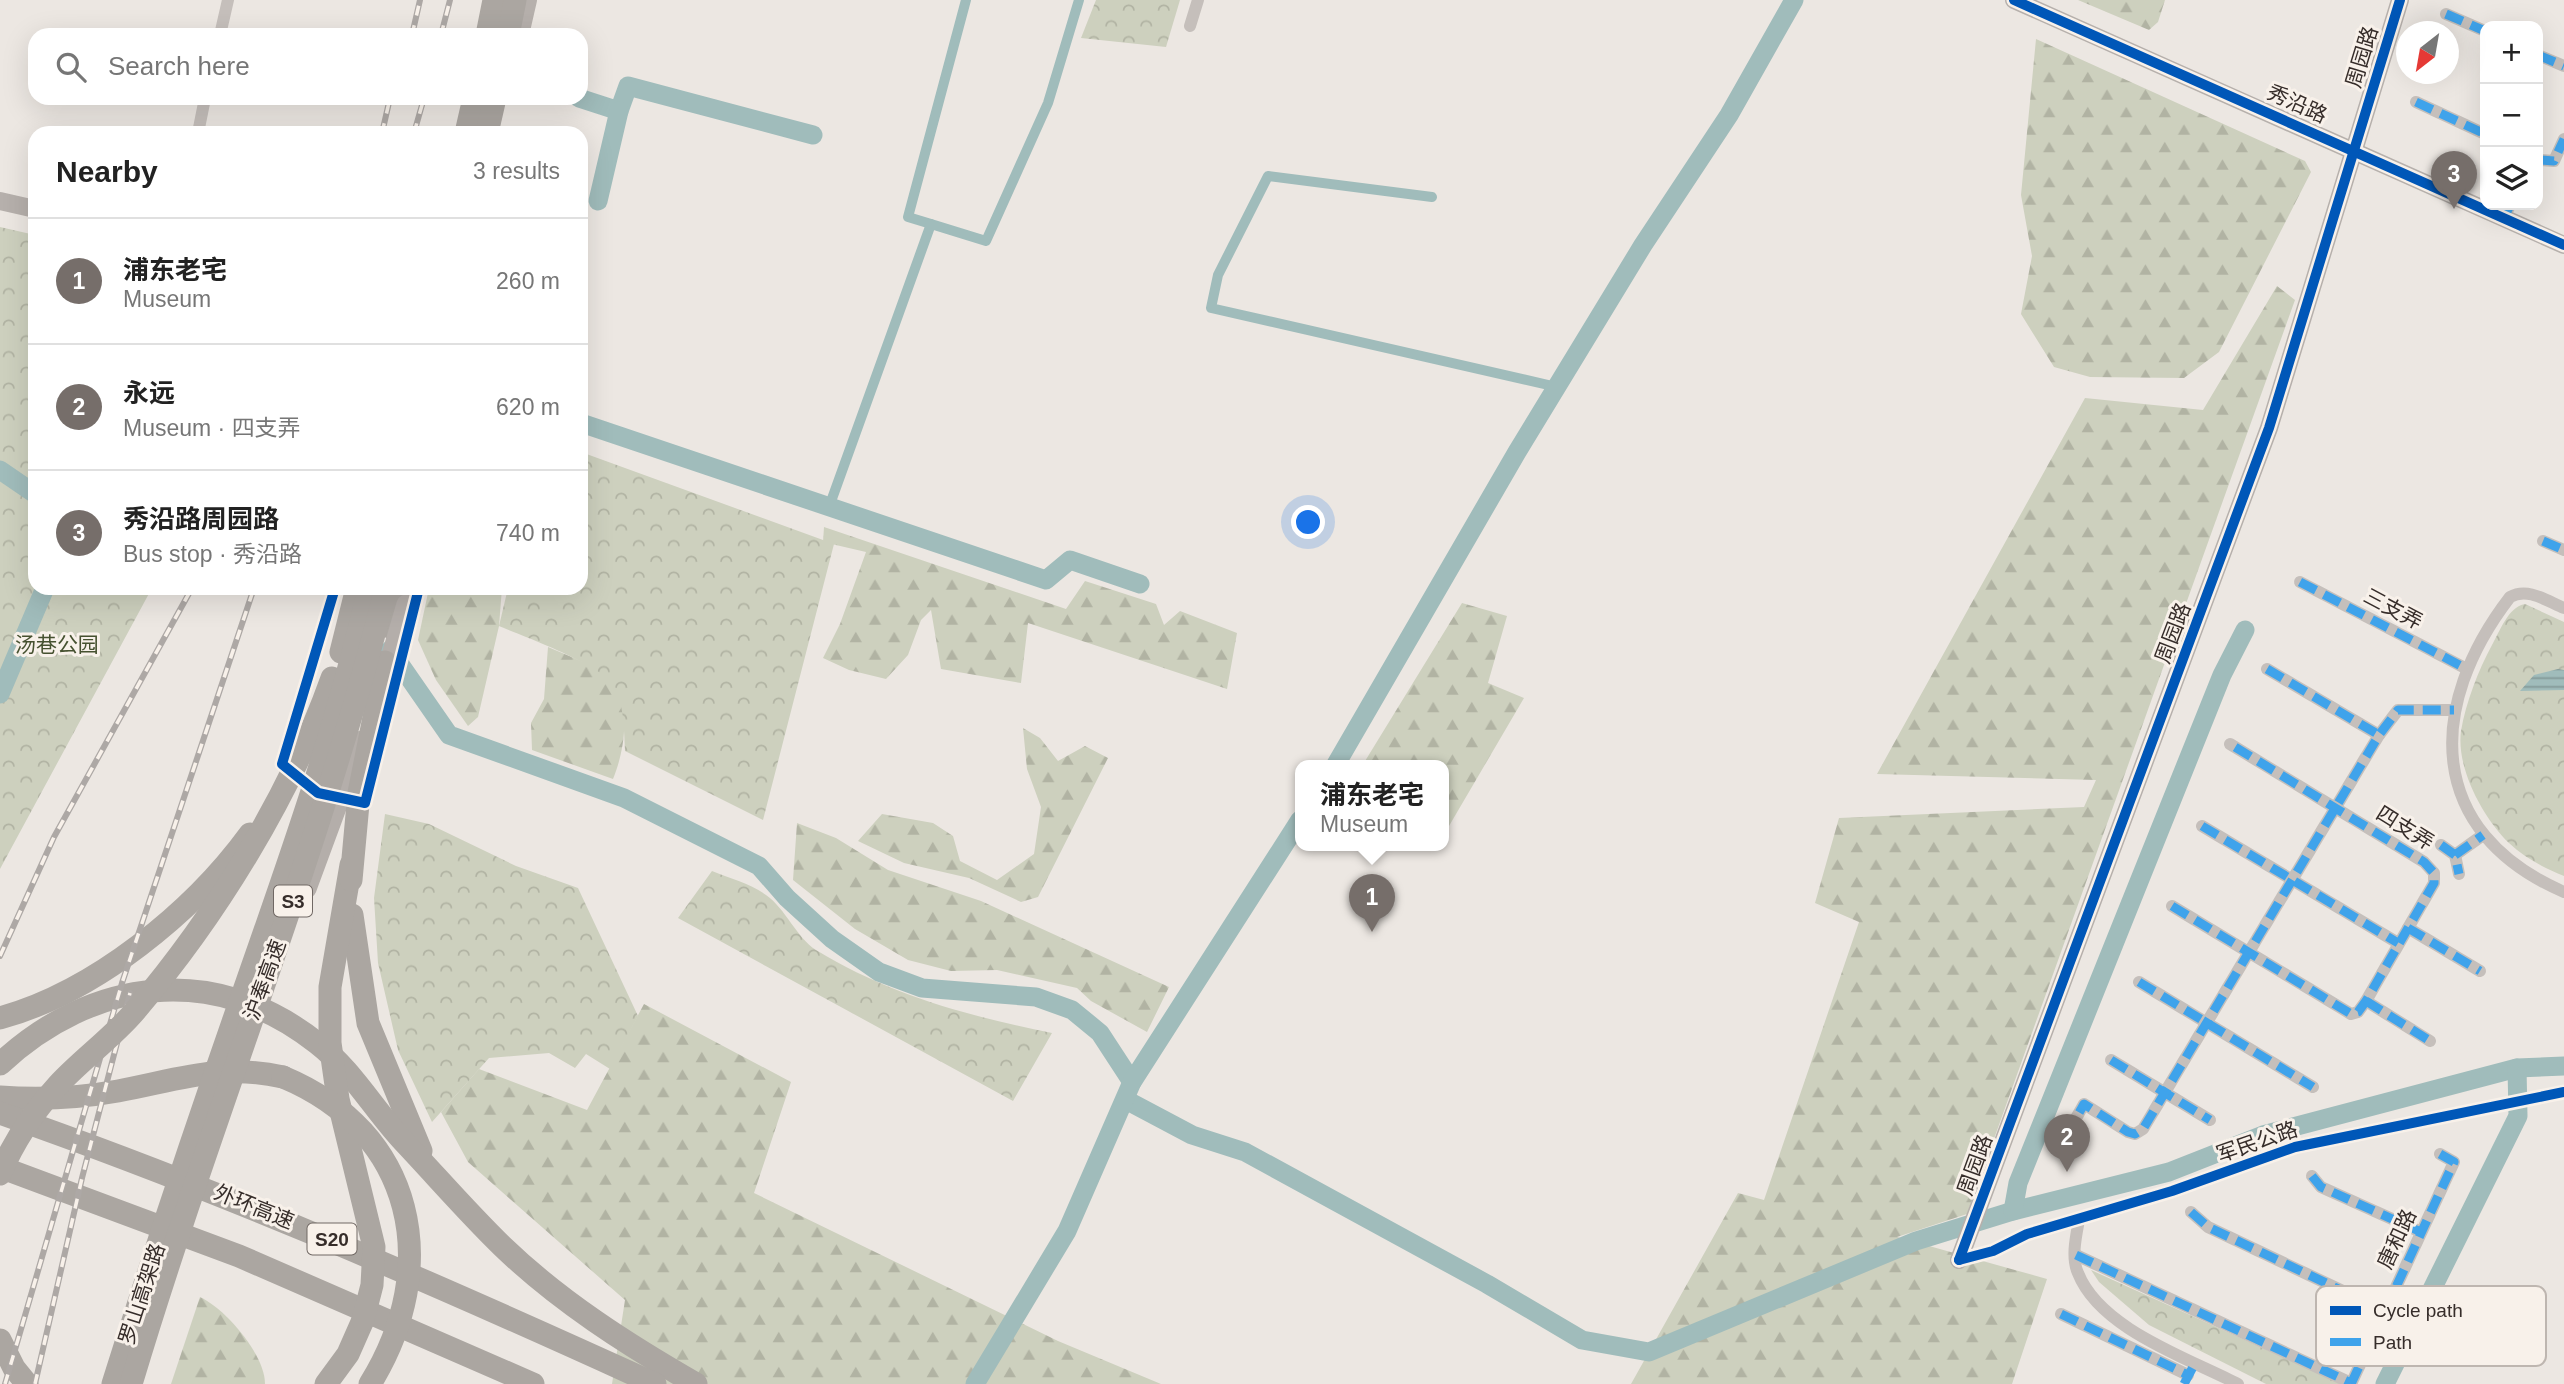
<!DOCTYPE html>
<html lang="en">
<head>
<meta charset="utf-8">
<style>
  :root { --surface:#fff; --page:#f2f2f2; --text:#222; --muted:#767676; --line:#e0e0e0; --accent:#766e6a }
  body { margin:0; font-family:Helvetica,"Noto Sans SC",sans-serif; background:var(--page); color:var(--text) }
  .controls { position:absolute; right:21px; top:21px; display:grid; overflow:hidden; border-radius:14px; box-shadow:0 7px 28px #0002 }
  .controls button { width:63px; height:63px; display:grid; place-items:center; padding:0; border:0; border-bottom:2px solid var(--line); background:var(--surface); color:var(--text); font:35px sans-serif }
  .compass { position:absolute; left:2396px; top:21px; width:63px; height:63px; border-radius:50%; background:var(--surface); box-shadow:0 7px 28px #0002; rotate:211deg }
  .you { position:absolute; left:1309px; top:523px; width:24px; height:24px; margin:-18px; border:5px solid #fff; border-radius:50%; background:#1a73e8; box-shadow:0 0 0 10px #1a73e833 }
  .badge { display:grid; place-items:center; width:46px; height:46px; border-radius:50%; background:var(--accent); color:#fff; font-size:23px; font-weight:700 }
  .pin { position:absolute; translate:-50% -58px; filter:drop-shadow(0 2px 4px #0008) }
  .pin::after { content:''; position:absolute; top:37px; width:24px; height:21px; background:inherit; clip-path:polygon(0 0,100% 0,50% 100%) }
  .popup { position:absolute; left:1295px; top:760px; width:154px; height:91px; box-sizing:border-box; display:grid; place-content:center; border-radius:14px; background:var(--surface); filter:drop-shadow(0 2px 5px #0005); font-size:23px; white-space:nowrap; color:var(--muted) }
  .popup b { font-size:26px; color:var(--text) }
  .popup::after { content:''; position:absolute; left:50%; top:100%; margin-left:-14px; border:14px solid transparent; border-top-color:var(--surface) }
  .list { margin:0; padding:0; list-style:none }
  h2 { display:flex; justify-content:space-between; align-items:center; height:91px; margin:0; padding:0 28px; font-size:30px }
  h2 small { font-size:23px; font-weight:400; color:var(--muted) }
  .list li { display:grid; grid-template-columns:46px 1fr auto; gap:21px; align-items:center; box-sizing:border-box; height:126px; padding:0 28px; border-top:2px solid var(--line) }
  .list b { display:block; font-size:26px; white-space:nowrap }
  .list p { margin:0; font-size:23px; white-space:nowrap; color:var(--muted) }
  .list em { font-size:23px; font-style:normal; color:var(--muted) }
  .icon { flex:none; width:38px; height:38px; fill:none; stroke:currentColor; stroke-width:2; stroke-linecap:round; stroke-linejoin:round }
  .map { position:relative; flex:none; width:2564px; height:1384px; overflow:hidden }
  .search { position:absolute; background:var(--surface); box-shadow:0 7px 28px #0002; left:28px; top:28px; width:560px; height:77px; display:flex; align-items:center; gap:18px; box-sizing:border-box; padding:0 24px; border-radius:21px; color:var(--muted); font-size:26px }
  .panel { position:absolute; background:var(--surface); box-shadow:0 7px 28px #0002; left:28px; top:126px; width:560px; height:469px; border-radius:21px }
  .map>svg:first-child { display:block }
  .forest { fill:url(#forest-firs) }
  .park { fill:url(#park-crowns) }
  .water { fill:url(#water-rules) }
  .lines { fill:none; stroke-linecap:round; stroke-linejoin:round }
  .canal { stroke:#a0bcbb; stroke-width:10 }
  .river { stroke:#a0bcbb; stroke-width:19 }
  .street { stroke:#c5bfbb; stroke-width:12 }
  .secondary { stroke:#b6b0ac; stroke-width:18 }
  .highway { stroke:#aba6a1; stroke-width:23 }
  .rail-casing { stroke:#ada8a5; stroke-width:6 }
  .rail { stroke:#f8f1ea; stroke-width:3.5; stroke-dasharray:10; stroke-linecap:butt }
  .primary-bridge { stroke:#b4aeaa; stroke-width:19 }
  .highway-bridge { stroke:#aba6a1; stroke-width:23 }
  .quiet { stroke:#3fa3eb; stroke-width:9; stroke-dasharray:18 9; stroke-linecap:butt }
  .cycleway-casing { stroke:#f8f1ea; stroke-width:15 }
  .cycleway { stroke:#0057b8; stroke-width:10 }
  .labels { text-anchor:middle; stroke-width:6; stroke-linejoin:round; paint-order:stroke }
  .shield { fill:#f8f1ea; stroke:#706864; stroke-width:2 }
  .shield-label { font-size:19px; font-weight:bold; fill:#362d2a }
  .street-label { font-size:21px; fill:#362d2a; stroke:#f8f1ea }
  .park-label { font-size:21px; fill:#465130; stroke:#f8f1ea }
  .key { fill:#f8f1ea; stroke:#beb6b0; stroke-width:2 }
  .key-label { font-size:19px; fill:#362d2a }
</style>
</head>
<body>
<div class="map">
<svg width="2564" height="1384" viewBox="0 0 2564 1384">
  <defs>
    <pattern id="forest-firs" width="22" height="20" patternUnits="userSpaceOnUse" patternTransform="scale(1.75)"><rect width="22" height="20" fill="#cdd0be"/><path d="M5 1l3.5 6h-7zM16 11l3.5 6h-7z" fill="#b1b3a3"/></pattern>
    <pattern id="park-crowns" width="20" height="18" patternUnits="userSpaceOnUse" patternTransform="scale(1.75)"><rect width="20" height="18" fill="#cdd0be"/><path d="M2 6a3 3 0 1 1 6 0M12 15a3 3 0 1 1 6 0" fill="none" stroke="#b1b3a3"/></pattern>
    <pattern id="water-rules" width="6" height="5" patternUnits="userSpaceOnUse" patternTransform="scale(1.75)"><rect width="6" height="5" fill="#a0bcbb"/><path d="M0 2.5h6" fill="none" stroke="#839998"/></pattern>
  </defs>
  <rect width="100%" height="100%" fill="#ece7e2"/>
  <g class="forest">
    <polygon points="2078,0 2165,0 2158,22 2149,30"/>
    <polygon points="2036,39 2305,161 2311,172 2219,352 2184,378 2090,377 2054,367 2021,314 2032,256 2021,195"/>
    <polygon points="2277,286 2295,300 1967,1214 1897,1237 2047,1279 2012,1384 1631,1384 1738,1193 1764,1200 1859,922 1815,903 1839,818 2084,807 2096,780 1877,774 2085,398 2203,410"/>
    <polygon points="824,527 1066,609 1085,581 1156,604 1164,625 1180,611 1237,633 1227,689 1028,623 1021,683 941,669 931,610 921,620 908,655 886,679 849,670 823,658 840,624 866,552 823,542"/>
    <polygon points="429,588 502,588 499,626 478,717 468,726 436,680 418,640"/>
    <polygon points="1462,603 1507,616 1488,683 1524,698 1449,826 1444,826 1444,766 1362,766"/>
    <path d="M548,647C566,655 604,668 614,684C631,712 624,752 613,779L532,750L531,723L544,699Z"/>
    <polygon points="1023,728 1040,738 1058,761 1085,746 1108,758 1038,897 1021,902 969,878 904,863 858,841 882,814 933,823 953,836 960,861 997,880 1034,854 1041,807 1027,769"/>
    <polygon points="797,823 836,838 888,870 981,901 1169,987 1147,1032 1091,1001 1077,988 997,970 951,971 908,960 855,929 793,880"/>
    <polygon points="644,1004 791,1082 754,1193 1058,1341 1161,1384 612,1384 625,1300 468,1162 441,1112 479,1069 587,1110"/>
    <path d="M200,1297C226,1309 265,1355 265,1384H171Z"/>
  </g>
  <g class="park">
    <polygon points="1096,0 1180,0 1166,47 1081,38"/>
    <polygon points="0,227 35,235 35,588 152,588 0,869"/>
    <path d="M581,452L834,544L763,820L625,751C624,729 624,707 615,687C605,666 523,636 499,626L508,588H581Z"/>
    <path d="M2525,604L2564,622V876C2544,868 2525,858 2509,843C2483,818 2456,768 2461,731C2466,702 2478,671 2492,645C2500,631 2508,607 2525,604Z"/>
    <polygon points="385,814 429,824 516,866 578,888 638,1016 610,1069 586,1054 575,1068 549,1053 489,1058 432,1122 398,1050 378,963 374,898"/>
    <path d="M712,871C729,878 752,884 766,895C786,909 796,937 816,950C890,995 968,1016 1052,1033L1013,1101L678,918Z"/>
    <polygon points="2091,1270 2342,1384 2266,1384 2149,1325 2099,1282"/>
  </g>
  <polygon class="water" points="2558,669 2564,670 2564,690 2520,691 2534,675"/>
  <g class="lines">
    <g class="canal">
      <polyline points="1432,197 1268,176 1218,275 1211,308 1557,387"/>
      <polyline points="931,224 908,217 966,0"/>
      <polyline points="829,507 931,224 986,241 1048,103 1079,0"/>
    </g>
    <g class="river">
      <polyline points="579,98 619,111 628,86 813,135"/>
      <polyline points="598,201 619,111"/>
      <polyline points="581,423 1046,580 1070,560 1140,584"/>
      <polyline points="0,470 35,494"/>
      <polyline points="390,650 449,735 624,798 759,866 787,898 832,939 879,972 922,988 1036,997 1072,1010 1100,1033 1132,1082"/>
      <polyline points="0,694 45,588"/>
      <polyline points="1335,766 1517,452 1643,245 1729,115 1794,0"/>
      <polyline points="1126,1100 1192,1135 1245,1152 1487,1284 1582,1340 1649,1352 1916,1241 2013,1211 2169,1172 2263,1135 2517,1068 2564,1066"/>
      <polyline points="2013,1211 2018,1183 2222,675 2245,630"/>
      <polyline points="975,1384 1067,1231 1132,1082 1300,820"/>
      <polyline points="2385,1384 2518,1116 2517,1068"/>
    </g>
    <g class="street">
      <polyline points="2446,14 2485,31"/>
      <polyline points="1190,26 1198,0"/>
      <polyline points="220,35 228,0"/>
      <polyline points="2538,55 2564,66"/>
      <polyline points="2416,102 2485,134"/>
      <polyline points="198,133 205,98"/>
      <polyline points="2538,163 2541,160 2554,161 2564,139"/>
      <polyline points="2504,218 2510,205"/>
      <polyline points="2543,541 2564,550"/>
      <polyline points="2300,582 2467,669"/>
      <path d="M2564,608C2547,601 2528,587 2510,597C2426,706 2425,832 2564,892"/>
      <polyline points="2267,669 2379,735"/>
      <polyline points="379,746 419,588"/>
      <polyline points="316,791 282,764 335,588"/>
      <polyline points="2202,826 2398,943"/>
      <polyline points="2441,845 2455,855 2459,874"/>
      <polyline points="2455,855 2483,835"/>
      <polyline points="2172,906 2351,1014 2358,1012 2366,1001 2434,883 2434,873 2424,862 2230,744"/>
      <polyline points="2408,928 2480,971"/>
      <polyline points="2139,982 2313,1087"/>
      <polyline points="2366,1001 2430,1041"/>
      <polyline points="2111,1060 2210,1120"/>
      <polyline points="2066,1136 2084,1104 2128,1132 2135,1134 2143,1129 2379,735 2398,710 2454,710"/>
      <polyline points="2312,1176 2321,1187 2421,1232"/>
      <polyline points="2191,1212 2208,1227 2385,1311"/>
      <path d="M2079,1220C2076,1236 2071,1258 2078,1273C2100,1329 2188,1358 2238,1384"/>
      <polyline points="2076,1255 2351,1383"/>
      <polyline points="1971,1257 1993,1251 2027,1234 2172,1191 2295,1147 2564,1092"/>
      <polyline points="2061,1314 2188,1375"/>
      <polyline points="2351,1384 2454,1162 2440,1154"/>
    </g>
    <g class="secondary">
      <polyline points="2014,0 2564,245"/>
      <polyline points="520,35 528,0"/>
      <polyline points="0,201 35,209"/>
      <polyline points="1959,1260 2269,428 2400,0"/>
    </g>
    <g class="highway">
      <polyline points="487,35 494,0"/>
      <polyline points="508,35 515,0"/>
      <polyline points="466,133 474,98"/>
      <polyline points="487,133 495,98"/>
      <polyline points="392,628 401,588"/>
      <polyline points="341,652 357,588"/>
      <polyline points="352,915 368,1023 421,1151"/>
      <path d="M0,1018C95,992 193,912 250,834"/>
      <path d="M0,1064C92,978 215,962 317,1043C352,1070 374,1110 404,1142C437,1177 468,1213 502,1246C559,1301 628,1345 696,1384"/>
      <path d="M0,1097C40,1100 79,1098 118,1091C178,1080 220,1063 283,1077"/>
      <path d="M0,1113C226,1192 438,1285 655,1384"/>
      <polyline points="0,1167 239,1256 533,1384"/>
      <polyline points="0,1340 14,1368 27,1384"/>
      <polyline points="326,1384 348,1354 363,1320"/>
    </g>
    <g class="rail-casing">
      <g id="rail">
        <polyline points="412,35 420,0"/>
        <polyline points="441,35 450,0"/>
        <polyline points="382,133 390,98"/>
        <polyline points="414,133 424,98"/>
        <polyline points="0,956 54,837 192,588"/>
        <polyline points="5,1384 122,983 254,588"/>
        <polyline points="35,1384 82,1178 130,993"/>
      </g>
    </g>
    <use href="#rail" class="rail"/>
    <g class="primary-bridge">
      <polyline points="385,676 406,604"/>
      <polyline points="307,889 362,740"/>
    </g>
    <g class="highway-bridge">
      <polyline points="351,865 330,987 330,1043 338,1099 374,1247 372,1285 363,1320"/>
      <polyline points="351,880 359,793 385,662"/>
      <path d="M283,1077C415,1132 443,1266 370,1384"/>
      <path d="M0,1174C14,1141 34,1111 58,1085C82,1059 112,1038 135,1011C216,916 290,796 332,678"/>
      <path d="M113,1384C151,1263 191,1142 233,1022C283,879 335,736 369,588"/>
      <path d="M131,1384C211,1117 318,859 386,588"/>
    </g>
    <g class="quiet">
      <polyline points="2446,14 2485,31"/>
      <polyline points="2538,55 2564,66"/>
      <polyline points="2416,102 2485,134"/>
      <polyline points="2538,163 2541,160 2554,161 2564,139"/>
      <polyline points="2504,218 2510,205"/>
      <polyline points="2543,541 2564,550"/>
      <polyline points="2300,582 2467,669"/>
      <polyline points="2267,669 2379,735"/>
      <polyline points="2202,826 2398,943"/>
      <polyline points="2441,845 2455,855 2459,874"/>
      <polyline points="2455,855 2483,835"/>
      <polyline points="2172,906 2351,1014 2358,1012 2366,1001 2434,883 2434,873 2424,862 2230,744"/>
      <polyline points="2408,928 2480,971"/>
      <polyline points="2139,982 2313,1087"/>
      <polyline points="2366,1001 2430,1041"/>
      <polyline points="2111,1060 2210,1120"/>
      <polyline points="2066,1136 2084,1104 2128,1132 2135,1134 2143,1129 2379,735 2398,710 2454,710"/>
      <polyline points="2312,1176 2321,1187 2421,1232"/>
      <polyline points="2191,1212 2208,1227 2385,1311"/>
      <polyline points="2076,1255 2351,1383"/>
      <polyline points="2061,1314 2188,1375"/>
      <polyline points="2184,1384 2195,1363"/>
      <polyline points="2351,1384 2454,1162 2440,1154"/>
    </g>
    <g class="cycleway-casing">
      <g id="cycleway">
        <polyline points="2014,0 2564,245"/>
        <polyline points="335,588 282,764 318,793 365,803 419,588"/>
        <polyline points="1959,1260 2269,428 2400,0"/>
        <polyline points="1959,1260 1993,1251 2027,1234 2172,1191 2295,1147 2564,1092"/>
      </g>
    </g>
    <use href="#cycleway" class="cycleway"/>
  </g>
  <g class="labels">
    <g class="shield">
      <rect x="274" y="885.5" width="38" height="31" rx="5"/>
      <rect x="307.5" y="1223.5" width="49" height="31" rx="5"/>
    </g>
    <g class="shield-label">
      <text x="293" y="908">S3</text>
      <text x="332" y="1246">S20</text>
    </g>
    <g class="street-label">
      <text transform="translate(2362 57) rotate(-73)" y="7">周园路</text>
      <text transform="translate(2297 104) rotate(24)" y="7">秀沿路</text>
      <text transform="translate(2393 609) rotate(28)" y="7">三支弄</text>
      <text transform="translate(2173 633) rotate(-69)" y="7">周园路</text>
      <text transform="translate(2405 828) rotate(32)" y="7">四支弄</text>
      <text transform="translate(265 980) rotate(-70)" y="7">沪奉高速</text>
      <text transform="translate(2257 1142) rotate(-19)" y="7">军民公路</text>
      <text transform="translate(1975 1165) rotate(-70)" y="7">周园路</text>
      <text transform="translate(254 1207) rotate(22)" y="7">外环高速</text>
      <text transform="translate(2397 1239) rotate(-65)" y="7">唐和路</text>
      <text transform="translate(142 1294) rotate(-72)" y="7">罗山高架路</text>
    </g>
    <g class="park-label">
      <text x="57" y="652">汤巷公园</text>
    </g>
  </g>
  <rect x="2316" y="1286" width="230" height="80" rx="10" class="key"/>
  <rect x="2330" y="1306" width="31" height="9" fill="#0057b8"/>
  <rect x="2330" y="1338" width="31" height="8" fill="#3fa3eb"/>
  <g class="key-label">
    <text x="2373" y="1317">Cycle path</text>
    <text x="2373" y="1349">Path</text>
  </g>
</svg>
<div class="controls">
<button>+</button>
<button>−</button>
<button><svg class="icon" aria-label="layers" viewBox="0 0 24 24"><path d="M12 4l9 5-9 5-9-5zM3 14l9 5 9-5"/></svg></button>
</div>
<svg class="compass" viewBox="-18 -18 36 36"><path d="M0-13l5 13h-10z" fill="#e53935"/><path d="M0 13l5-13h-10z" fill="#767676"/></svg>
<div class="you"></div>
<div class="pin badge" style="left:1372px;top:932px">1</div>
<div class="popup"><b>浦东老宅</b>Museum</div>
<div class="pin badge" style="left:2067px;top:1172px">2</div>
<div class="pin badge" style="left:2454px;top:209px">3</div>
<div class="search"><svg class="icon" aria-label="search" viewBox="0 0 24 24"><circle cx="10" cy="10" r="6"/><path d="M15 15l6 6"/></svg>Search here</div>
<section class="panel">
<h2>Nearby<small>3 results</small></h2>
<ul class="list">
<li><span class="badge">1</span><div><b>浦东老宅</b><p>Museum</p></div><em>260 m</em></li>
<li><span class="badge">2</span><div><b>永远</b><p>Museum · 四支弄</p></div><em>620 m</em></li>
<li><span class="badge">3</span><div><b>秀沿路周园路</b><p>Bus stop · 秀沿路</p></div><em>740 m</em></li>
</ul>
</section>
</div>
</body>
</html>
